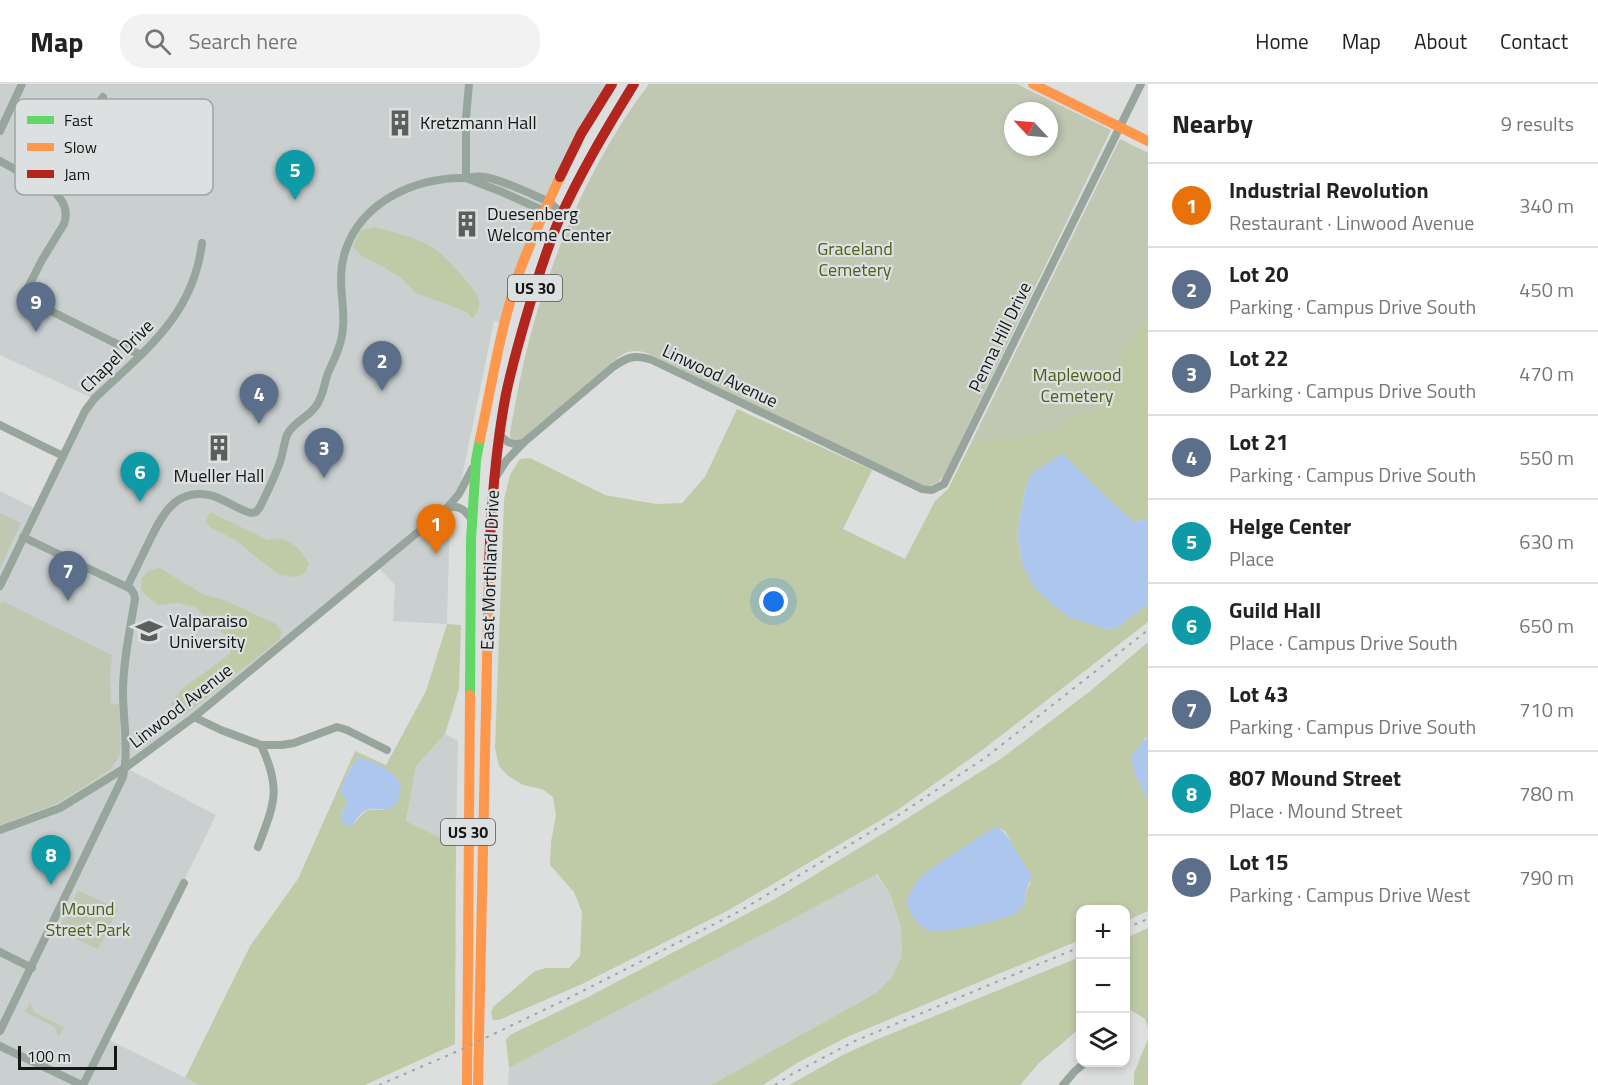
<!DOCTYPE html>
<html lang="en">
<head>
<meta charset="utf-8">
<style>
  :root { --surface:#fff; --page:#f2f2f2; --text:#222; --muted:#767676; --line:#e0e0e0; --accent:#5c5e5e }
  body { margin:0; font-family:"Titillium Web",sans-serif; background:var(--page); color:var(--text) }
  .controls { position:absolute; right:18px; bottom:18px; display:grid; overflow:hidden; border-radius:12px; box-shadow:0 3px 9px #0003 }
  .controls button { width:54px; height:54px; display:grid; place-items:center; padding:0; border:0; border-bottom:2px solid var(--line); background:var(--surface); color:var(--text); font:30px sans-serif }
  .compass { position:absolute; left:1004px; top:18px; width:54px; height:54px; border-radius:50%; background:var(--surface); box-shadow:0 3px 9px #0003; rotate:296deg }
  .scale { position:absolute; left:18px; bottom:15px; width:99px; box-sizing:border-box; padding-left:6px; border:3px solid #161818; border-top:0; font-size:16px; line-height:21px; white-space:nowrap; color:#161818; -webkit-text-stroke:4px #dce0e0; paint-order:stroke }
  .you { position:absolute; left:774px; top:518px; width:21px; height:21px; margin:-15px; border:4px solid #fff; border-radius:50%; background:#1a73e8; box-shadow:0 0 0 9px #1a73e833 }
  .badge { display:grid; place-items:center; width:39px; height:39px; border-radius:50%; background:var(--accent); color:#fff; font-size:20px; font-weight:700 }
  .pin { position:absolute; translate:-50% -50px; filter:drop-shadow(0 2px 3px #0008) }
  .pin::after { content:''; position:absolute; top:32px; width:21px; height:18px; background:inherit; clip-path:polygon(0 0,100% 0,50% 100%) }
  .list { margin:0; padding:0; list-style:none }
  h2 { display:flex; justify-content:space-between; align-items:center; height:78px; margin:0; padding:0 24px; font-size:26px }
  h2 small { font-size:20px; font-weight:400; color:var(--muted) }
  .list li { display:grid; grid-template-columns:39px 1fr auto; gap:18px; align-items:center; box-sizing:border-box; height:84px; padding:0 24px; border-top:2px solid var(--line) }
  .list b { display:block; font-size:22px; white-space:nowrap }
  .list p { margin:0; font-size:20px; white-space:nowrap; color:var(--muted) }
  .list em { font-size:20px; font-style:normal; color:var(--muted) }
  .icon { flex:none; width:33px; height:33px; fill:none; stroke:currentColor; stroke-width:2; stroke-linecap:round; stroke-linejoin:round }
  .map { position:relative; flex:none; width:1148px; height:1001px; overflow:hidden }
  header { display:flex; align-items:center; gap:36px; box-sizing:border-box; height:84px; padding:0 30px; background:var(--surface); border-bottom:2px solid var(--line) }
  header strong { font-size:28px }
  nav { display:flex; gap:33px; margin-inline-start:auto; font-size:21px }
  .search { width:420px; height:54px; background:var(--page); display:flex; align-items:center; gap:15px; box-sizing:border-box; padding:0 21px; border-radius:24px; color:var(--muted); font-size:22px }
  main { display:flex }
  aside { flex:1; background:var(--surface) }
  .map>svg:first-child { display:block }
  .built { fill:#c9d0cf }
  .green { fill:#c0c8b3; fill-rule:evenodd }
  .forest { fill:#bfcba7; fill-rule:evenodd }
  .water { fill:#adc6ee }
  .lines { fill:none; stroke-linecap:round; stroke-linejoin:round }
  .street { stroke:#97a59d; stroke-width:8 }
  .fast { stroke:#63d668; stroke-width:10 }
  .slow { stroke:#ff974d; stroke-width:10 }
  .jam { stroke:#b3261e; stroke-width:10 }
  .rail { stroke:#9ea5a2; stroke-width:2; stroke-dasharray:3 6; stroke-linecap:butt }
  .labels { text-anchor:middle; stroke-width:4.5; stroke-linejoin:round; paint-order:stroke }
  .shield { fill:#dce0e0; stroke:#515454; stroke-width:1.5 }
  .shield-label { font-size:16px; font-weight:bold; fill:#161818 }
  .poi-label { font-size:18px; fill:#161818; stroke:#dce0e0; text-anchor:start }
  .park-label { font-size:18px; fill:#4e5f1a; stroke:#dce0e0 }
  .street-label { font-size:18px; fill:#161818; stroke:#dce0e0 }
  .key { fill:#dce0e0; stroke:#a1a4a4; stroke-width:1.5 }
  .key-label { font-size:16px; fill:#161818 }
</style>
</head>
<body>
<header>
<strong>Map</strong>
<div class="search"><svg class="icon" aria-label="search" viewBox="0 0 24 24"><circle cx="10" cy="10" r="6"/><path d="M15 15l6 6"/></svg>Search here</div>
<nav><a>Home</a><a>Map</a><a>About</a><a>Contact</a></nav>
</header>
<main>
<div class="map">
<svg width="1148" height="1001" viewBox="0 0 1148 1001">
  <rect width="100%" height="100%" fill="#dddfdf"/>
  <g class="built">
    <polygon points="0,0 612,0 581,50 504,240 494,237 460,403 446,425 126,684 216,731 107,955 200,1001 0,1001 0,407 36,425 94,315 0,271"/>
    <polygon points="450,427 447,540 393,537 395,501 380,485"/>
    <polygon points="445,650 458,657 456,761 406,737 416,682"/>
    <polygon points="876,790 891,812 901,844 902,872 891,894 876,909 711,1001 508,1001 509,984"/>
  </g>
  <g class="green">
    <path d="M649,0H1017L1111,46L944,391C937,401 930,403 919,400L647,269C637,266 630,266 620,272L519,357L512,356L510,352V348C517,310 524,272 535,235C560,151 596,70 649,0ZM1013,27H1049V63H1013Z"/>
    <polygon points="1120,55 1148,69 1148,431 970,361"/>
    <polygon points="0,429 21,439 0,484"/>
    <polygon points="2,517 112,571 110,597 111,620 119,620 121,663 119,673 110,686 56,720 0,741 0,521"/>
    <polygon points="78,806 118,825 98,865 58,846"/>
    <polygon points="30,919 34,928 64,943 59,952 57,951 55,943 25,928"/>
  </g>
  <g class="forest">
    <path d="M374,143C392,148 420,154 435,165C444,171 474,203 478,213C482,221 477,228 473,235L467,228L416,209L401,194L380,181L362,172L353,163L360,147Z"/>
    <polygon points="1148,230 1148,435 1133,438 1062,370 1033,388 1026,401 1017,449 1022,480 1105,545 1116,544 1148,520 1148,538 981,667 896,727 729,826 580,901 499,936 493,936 491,929 493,923 535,887 546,884 569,884 580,872 582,828 574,808 550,781 551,758 556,731 553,713 542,705 523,701 507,691 499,682 495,664 504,415 510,391 520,375 530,374 605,411 656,420 682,419 705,393 737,325 872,386 843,445 905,475 935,417 948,405 970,361 983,355 1028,353 1060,344 1082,329 1094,326 1104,312 1112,289 1122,271"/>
    <polygon points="210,428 268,456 281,454 296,462 309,479 306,488 297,493 280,491 262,478 237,457 210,443 206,437"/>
    <polygon points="160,484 204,511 224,516 276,540 282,548 279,556 186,630 177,629 171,620 182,605 231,569 225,551 195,523 178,519 158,521 145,511 141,504 142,494 149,486"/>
    <path d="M447,540L461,541L459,605L445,650L416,682L406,737L456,761L455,960L365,1001H200L185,994L250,862L298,795L355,667L386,681L426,607ZM353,680C373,681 383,679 398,696L385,726C362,724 366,727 351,743L341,728L347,721L344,696Z"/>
    <path d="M1148,558V652L1144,655L1135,691L1148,716V827L1126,837V826H1080V856L847,953L797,979L763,1001H711L876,909L891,894L902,872L901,844L891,812L877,790L509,984L506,956L510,951L588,913L775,815L892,744L1002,674L1089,608ZM998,744L1005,747L1025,783L1030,799L1025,810L1026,819L935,782L991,746Z"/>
    <polygon points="1148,844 1148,944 1145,935 1126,923 1126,854"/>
    <polygon points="1080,873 1080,944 1038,980 1020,1001 789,1001 841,972 873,957"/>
    <polygon points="1148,955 1148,1001 1134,1001 1134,989"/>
  </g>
  <g class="water">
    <polygon points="1062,370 1133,438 1148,435 1148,520 1116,544 1105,545 1069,533 1050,519 1032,500 1022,480 1017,449 1026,401 1033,388"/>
    <polygon points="1148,652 1148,716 1135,691 1131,672"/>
    <path d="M357,674C370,673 400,690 401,704C401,707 398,715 397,718C389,731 378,722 367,726C360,728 356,737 351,743L342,739C339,730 342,727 347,721L346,715L340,708L344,696Z"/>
    <path d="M998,744C1011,750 1019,778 1032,790L1025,810L1026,819C1023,822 1019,827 1016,829C1004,836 939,851 928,846C916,841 910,828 906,816L918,795L935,782L991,745Z"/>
  </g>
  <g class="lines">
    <g class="street">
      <polyline points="0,47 22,0"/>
      <path d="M0,77L51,105C62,114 69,126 64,140L42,176L23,213L113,258L141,271"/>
      <polyline points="466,94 502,108 544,127 562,130"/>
      <polyline points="466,94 466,34 469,0"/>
      <polyline points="51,105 75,55 103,13"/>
      <polyline points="0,341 63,372"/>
      <path d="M499,350C506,358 512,362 523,359"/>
      <path d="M497,391L506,377L523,359L613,283C627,273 635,270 652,276L922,405L932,406L944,400L1141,0"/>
      <path d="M448,424C459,420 466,427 472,436"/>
      <path d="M0,502L85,327L94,315C144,267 193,233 202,159"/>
      <path d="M127,503C134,489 140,476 147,462C160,435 173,404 209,411C224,414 236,425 251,429L256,428L260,423C267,408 275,393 280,378C283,369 284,359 287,351C293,338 308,334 316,322C323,313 324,300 328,289C332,280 336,272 339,263C351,229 333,200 346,165C363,117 415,94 463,94C471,94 477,91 485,93C501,96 517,104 532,110C537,113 544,115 549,118C553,121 558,126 562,130"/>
      <polyline points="194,633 221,646 261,661 282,661 294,659 337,643 347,646 387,666"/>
      <polyline points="0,746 60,724 125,684 194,633 446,425 459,410 472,385"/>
      <path d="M258,763C274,720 282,706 261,661"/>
      <polyline points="0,868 32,884"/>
      <path d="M0,947L123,693C129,665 123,636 123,608C123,577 130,546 135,515L134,510L131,505L23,453"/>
      <polyline points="0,962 82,1001"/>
      <polyline points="83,1001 184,799"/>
      <polyline points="1063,1001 1075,987 1086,978"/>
    </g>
    <polyline class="fast" points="470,611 471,456 476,376 480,355"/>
    <g class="slow">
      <polyline points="1033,0 1148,57"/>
      <path d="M480,355C492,299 501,240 520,186C532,154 546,123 560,93"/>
      <polyline points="467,1001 470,611"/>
      <polyline points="478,1001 489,482"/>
    </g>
    <g class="jam">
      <polyline points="560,93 581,50 612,0"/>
      <path d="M489,482C491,424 495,367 506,310C514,272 525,236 536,200C543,178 550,157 559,136C580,89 607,44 634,0"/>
    </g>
    <g class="rail">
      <polyline points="1126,844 1148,835"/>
      <polyline points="379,1001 458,967 569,914 740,827 894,734 985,674 1148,546"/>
      <polyline points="775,1001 792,990 855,957 1080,863"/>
    </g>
  </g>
  <defs>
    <g id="building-bare" transform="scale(2.07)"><path d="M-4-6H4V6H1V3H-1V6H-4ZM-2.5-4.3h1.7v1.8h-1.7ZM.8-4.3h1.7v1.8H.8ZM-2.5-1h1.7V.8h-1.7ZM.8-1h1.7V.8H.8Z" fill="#5c5e5e" stroke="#dce0e0" stroke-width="2.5" paint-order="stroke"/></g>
    <g id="university-bare" transform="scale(2.07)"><path d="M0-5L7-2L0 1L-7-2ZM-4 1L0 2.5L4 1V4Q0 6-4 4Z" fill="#5c5e5e" stroke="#dce0e0" stroke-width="2.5" paint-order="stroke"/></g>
  </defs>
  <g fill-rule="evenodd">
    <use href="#building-bare" x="400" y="39"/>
    <use href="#building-bare" x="467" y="140"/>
    <use href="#building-bare" x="219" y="364"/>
    <use href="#university-bare" x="149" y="547"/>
  </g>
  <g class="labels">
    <g class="shield">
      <rect x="508" y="191" width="54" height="26" rx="4.5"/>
      <rect x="441" y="735" width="54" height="26" rx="4.5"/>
    </g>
    <g class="shield-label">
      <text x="535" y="210">US 30</text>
      <text x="468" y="754">US 30</text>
    </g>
    <g class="poi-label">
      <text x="420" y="45">Kretzmann Hall</text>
      <text x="487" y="136">Duesenberg<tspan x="487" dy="21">Welcome Center</tspan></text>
      <text x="219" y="398" text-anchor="middle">Mueller Hall</text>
      <text x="169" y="543">Valparaiso<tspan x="169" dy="21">University</tspan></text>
    </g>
    <g class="park-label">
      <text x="855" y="171">Graceland<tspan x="855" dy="21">Cemetery</tspan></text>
      <text x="1077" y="297">Maplewood<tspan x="1077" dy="21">Cemetery</tspan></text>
      <text x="88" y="831">Mound<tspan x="88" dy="21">Street Park</tspan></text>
    </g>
    <g class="street-label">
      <text transform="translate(1000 253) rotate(-64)" y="6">Penna Hill Drive</text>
      <text transform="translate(117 272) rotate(-45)" y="6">Chapel Drive</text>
      <text transform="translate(720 292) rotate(25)" y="6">Linwood Avenue</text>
      <text transform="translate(490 486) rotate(-88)" y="6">East Morthland Drive</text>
      <text transform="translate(181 622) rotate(-38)" y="6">Linwood Avenue</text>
    </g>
  </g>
  <rect x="15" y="15" width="198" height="96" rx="9" class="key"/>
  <rect x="27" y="32" width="27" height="8" fill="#63d668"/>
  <rect x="27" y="59" width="27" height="8" fill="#ff974d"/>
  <rect x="27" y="86" width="27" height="8" fill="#b3261e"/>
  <g class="key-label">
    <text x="64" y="42">Fast</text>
    <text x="64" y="69">Slow</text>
    <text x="64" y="96">Jam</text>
  </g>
</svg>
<div class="controls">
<button>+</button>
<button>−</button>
<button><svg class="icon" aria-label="layers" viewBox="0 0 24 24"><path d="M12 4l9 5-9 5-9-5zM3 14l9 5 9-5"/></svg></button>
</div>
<svg class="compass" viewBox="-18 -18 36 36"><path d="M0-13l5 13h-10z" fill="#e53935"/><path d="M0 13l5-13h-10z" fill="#767676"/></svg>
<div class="scale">100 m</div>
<div class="you"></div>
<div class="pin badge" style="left:436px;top:470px;background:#e8710a">1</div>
<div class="pin badge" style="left:382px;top:307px;background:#5c6f8a">2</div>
<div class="pin badge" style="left:324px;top:394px;background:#5c6f8a">3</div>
<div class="pin badge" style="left:259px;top:340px;background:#5c6f8a">4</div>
<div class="pin badge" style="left:295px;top:116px;background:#0f9aa8">5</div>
<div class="pin badge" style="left:140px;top:418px;background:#0f9aa8">6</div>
<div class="pin badge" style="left:68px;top:517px;background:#5c6f8a">7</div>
<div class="pin badge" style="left:51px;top:801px;background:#0f9aa8">8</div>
<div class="pin badge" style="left:36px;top:248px;background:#5c6f8a">9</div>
</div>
<aside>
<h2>Nearby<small>9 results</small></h2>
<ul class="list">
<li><span class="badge" style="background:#e8710a">1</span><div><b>Industrial Revolution</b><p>Restaurant · Linwood Avenue</p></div><em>340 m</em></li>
<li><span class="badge" style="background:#5c6f8a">2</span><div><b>Lot 20</b><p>Parking · Campus Drive South</p></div><em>450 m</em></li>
<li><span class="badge" style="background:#5c6f8a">3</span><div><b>Lot 22</b><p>Parking · Campus Drive South</p></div><em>470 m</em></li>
<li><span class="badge" style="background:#5c6f8a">4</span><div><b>Lot 21</b><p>Parking · Campus Drive South</p></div><em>550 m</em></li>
<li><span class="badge" style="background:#0f9aa8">5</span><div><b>Helge Center</b><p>Place</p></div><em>630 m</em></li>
<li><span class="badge" style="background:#0f9aa8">6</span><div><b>Guild Hall</b><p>Place · Campus Drive South</p></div><em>650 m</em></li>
<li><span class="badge" style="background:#5c6f8a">7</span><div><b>Lot 43</b><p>Parking · Campus Drive South</p></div><em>710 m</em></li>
<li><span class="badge" style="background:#0f9aa8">8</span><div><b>807 Mound Street</b><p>Place · Mound Street</p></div><em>780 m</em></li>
<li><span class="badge" style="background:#5c6f8a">9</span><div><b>Lot 15</b><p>Parking · Campus Drive West</p></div><em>790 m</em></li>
</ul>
</aside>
</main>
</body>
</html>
